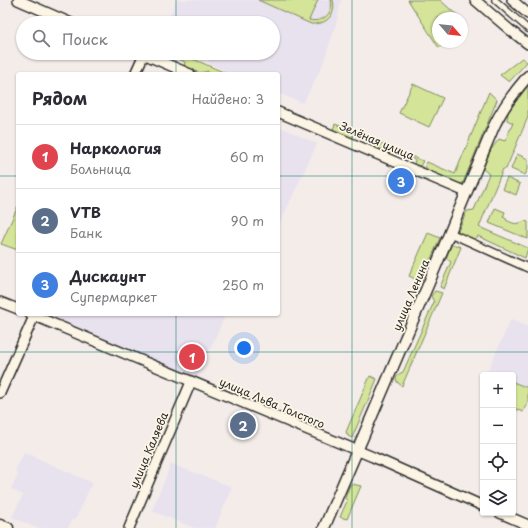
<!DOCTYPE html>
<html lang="ru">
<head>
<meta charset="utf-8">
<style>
  :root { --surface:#fff; --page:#f2f2f3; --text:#2b2b33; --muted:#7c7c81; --line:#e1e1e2; --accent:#2b2b2b }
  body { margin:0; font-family:"Playpen Sans",sans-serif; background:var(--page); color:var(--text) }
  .controls { position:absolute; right:12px; bottom:12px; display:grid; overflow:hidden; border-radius:4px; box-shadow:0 1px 3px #0004 }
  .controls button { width:36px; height:36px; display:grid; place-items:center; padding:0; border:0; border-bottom:1px solid var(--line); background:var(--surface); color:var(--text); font:20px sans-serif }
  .compass { position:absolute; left:432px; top:12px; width:36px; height:36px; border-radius:50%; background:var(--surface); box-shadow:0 1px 3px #0004; rotate:118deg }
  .you { position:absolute; left:244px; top:348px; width:14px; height:14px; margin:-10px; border:3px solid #fff; border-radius:50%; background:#1a73e8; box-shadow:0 0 0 6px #1a73e833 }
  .badge { display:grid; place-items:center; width:26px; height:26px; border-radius:50%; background:var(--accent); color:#fff; font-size:13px; font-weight:700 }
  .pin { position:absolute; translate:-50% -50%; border:2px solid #fff; box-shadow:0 1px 4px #0006 }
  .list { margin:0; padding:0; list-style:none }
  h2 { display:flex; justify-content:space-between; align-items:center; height:52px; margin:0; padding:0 16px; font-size:17px }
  h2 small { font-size:13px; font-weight:400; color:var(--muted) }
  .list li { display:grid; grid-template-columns:26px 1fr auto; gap:12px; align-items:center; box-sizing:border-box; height:64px; padding:0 16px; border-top:1px solid var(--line) }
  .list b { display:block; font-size:15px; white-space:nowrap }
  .list p { margin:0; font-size:13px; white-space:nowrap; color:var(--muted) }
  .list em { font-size:13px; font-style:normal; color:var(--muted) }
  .icon { flex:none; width:22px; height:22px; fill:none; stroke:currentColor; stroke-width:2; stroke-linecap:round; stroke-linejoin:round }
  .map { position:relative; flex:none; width:528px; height:528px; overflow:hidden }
  .search { position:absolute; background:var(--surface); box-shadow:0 1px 3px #0004; left:16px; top:16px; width:264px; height:44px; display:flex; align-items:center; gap:10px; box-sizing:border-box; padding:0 14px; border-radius:22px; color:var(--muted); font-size:15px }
  .panel { position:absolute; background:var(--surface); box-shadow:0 1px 3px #0004; left:16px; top:72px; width:264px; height:244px; border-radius:4px }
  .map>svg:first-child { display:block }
  .built { fill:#e8e1ee }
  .green { fill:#d4e599; stroke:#808862 }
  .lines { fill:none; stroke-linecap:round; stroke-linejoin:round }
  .pedestrian-casing { stroke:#2b2b2b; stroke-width:8 }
  .minor-casing { stroke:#2b2b2b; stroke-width:10 }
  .tertiary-casing { stroke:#2b2b2b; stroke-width:12 }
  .secondary-casing { stroke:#2b2b2b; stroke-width:13 }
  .pedestrian { stroke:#fcf5e5; stroke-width:5.5 }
  .minor { stroke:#fcf5e5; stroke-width:7 }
  .tertiary { stroke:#fcf5e5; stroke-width:9 }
  .secondary { stroke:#fcf5e5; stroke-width:10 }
  .grid { fill:none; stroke:#0f766e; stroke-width:1; stroke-opacity:0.55 }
  .labels { text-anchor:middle; stroke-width:3.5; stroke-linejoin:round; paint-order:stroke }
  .street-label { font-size:11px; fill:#2b2b2b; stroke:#fcf5e5 }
</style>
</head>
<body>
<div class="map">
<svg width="528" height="528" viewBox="0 0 528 528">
  <rect width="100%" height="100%" fill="#f3ece9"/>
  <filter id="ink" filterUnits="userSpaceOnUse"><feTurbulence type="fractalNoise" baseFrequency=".025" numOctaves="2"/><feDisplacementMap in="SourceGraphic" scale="8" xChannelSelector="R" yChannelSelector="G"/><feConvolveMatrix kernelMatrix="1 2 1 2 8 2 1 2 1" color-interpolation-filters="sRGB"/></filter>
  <g filter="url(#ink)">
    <g class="built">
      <polygon points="176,0 341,0 336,24 322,66 303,103 278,93 278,74 233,74 208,63 212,53 273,53 273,23 167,23"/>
      <polygon points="278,126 317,144 278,227"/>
      <polygon points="45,314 226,314 195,382 44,317"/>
      <polygon points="511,319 528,327 528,388 513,382 513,375 498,375 488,371"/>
      <polygon points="24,452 92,483 75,520 72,519 68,528 37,528 12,517 23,495 11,489 18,474 15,472"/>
      <polygon points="171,464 232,487 215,528 195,528 152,511"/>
    </g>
    <g class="green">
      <path d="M258,0H318L309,20C322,23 334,14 331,0H333C337,16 325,25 311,24Z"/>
      <polygon points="408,0 440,0 460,18 438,18 438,42 445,42 439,48"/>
      <polygon points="165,53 179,53 228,74 208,74 208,71 200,73 184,67 185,62"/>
      <polygon points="522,58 527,62 509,82 500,75"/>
      <polygon points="413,84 443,98 429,127 399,113"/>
      <polygon points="528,86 528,117 506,169 503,169 479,227 528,248 525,258 478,236 474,241 461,235 458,231 467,211 474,210 489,174 483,169 490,151 499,139 505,141 513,123 507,120 508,112"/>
      <polygon points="489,92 497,100 463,183 458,184 428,171 425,166 427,162 455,174"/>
      <path d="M335,124L377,141C375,145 373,147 369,146L368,144L369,141L355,135L351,138L333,130Z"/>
      <polygon points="380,143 423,161 420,166 415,166 414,164 415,160 398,153 394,157 381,151 379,149"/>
      <polygon points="517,154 528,159 528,169 525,175 511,169"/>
      <polygon points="507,178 520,184 516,195 502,189"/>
      <polygon points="18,206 18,250 1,244"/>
      <path d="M495,208L505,212L503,217L506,218V220C514,224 516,225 525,221L528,222V239L489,223Z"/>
      <polygon points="428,233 440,238 421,282 409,276"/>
      <polygon points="452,244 461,247 444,289 440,287 451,262 446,258"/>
      <polygon points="435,291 442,293 402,386 397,382 396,378 399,374 403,372 434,302 431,296"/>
      <polygon points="370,376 377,379 352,438 348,436 346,432"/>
      <polygon points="513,382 528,388 528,401 523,412 513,408"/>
      <polygon points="352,484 361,486 347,519 340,517 347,501 345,498 350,485"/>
    </g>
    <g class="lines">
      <g class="pedestrian-casing">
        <polyline id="pedestrian" points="495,0 528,29"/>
      </g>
      <g class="minor-casing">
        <polyline id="minor" points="450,233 528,268"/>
      </g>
      <g class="tertiary-casing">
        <g id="tertiary">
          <polyline points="18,0 71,23"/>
          <polyline points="475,0 510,30 528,44"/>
          <polyline points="512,0 528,14"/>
          <polyline points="141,53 190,74"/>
          <polyline points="135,74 144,54"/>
          <polyline points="278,112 466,192"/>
          <polyline points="0,302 18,309"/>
          <polyline points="30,314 373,457 483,506"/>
          <polyline points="0,393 35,314"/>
          <polyline points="500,513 528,525"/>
          <polyline points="129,528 191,382"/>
        </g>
      </g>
      <g class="secondary-casing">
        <g id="secondary">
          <polyline points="0,525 8,528"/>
          <path d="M324,528L428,285L494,126C503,107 515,91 528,76"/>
        </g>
      </g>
      <use href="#pedestrian" class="pedestrian"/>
      <use href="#minor" class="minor"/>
      <use href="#tertiary" class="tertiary"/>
      <use href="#secondary" class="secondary"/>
    </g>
  </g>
  <path class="grid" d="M176,0V23M352,0V528M176,53V74M0,176H18M278,176H528M176,314V528M0,352H528"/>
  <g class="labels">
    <g class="street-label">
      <text transform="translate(377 141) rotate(23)" y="4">Зелёная улица</text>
      <text transform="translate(411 295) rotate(-67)" y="4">улица Ленина</text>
      <text transform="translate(272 403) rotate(23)" y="4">улица Льва Толстого</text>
      <text transform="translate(149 450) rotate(-67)" y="4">улица Каляева</text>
    </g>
  </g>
</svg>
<div class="controls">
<button>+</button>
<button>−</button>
<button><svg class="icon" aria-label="locate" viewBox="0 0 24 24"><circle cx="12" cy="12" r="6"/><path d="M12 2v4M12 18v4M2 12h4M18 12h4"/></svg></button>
<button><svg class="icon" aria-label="layers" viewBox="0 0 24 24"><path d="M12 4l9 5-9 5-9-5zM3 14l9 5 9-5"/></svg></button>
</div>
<svg class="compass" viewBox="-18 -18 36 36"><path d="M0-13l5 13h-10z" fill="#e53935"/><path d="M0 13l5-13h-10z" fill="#7c7c81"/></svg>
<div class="you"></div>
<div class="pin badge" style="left:192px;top:357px;background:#e0444e">1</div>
<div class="pin badge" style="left:243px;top:425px;background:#5c6f8a">2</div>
<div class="pin badge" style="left:401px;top:181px;background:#3f7fe0">3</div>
<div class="search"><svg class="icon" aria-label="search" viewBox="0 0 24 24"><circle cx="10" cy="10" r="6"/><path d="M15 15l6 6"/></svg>Поиск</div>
<section class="panel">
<h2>Рядом<small>Найдено: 3</small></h2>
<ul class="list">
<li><span class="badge" style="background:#e0444e">1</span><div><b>Наркология</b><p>Больница</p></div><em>60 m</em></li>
<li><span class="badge" style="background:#5c6f8a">2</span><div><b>VTB</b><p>Банк</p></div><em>90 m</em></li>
<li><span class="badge" style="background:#3f7fe0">3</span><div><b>Дискаунт</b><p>Супермаркет</p></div><em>250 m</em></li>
</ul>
</section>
</div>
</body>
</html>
